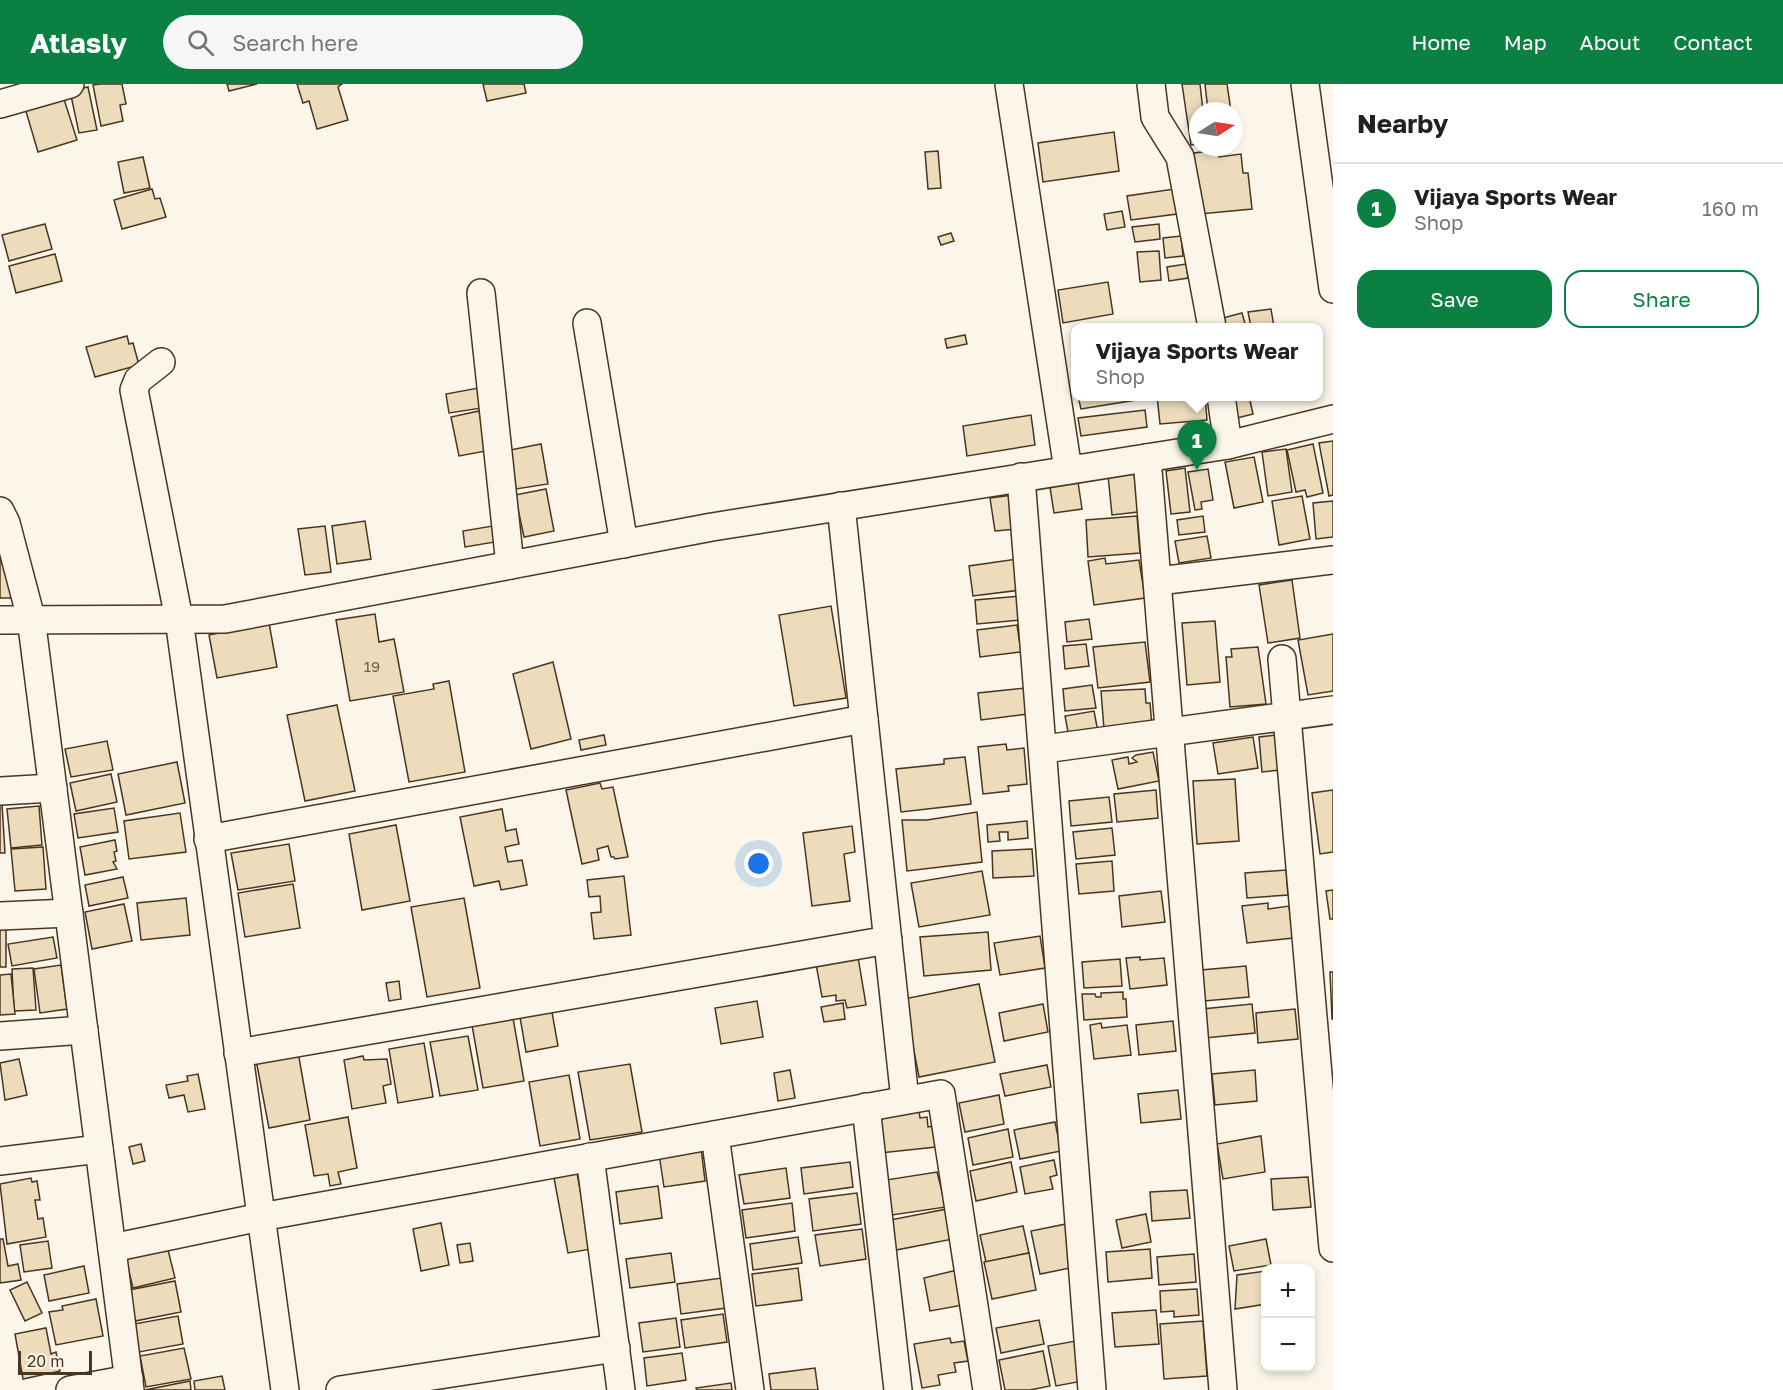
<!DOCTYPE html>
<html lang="en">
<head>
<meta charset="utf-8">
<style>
  :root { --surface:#fff; --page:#f6f6f6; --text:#202124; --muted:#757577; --line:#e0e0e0; --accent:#0b8043 }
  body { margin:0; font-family:"Golos Text",sans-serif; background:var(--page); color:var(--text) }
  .controls { position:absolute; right:18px; bottom:18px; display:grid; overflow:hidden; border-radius:12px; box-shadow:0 3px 9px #0003 }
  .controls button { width:54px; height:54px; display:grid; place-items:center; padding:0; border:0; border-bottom:2px solid var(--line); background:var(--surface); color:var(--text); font:30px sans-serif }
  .compass { position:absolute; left:1189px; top:18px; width:54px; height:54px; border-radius:50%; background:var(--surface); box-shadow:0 3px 9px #0003; rotate:78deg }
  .scale { position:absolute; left:18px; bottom:15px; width:74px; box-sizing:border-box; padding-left:6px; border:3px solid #4a3520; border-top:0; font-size:16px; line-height:21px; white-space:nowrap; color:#4a3520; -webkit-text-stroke:4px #fbf6e9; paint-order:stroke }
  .you { position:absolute; left:759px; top:780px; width:21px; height:21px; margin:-15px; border:4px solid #fff; border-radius:50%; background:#1a73e8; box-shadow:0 0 0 9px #1a73e833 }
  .badge { display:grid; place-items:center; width:39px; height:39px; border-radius:50%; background:var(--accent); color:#fff; font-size:20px; font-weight:700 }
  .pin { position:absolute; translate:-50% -50px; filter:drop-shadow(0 2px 3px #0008) }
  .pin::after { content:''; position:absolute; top:32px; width:21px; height:18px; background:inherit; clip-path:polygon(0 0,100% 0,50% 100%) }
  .popup { position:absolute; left:1071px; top:239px; width:252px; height:78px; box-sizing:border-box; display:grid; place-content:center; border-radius:12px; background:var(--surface); filter:drop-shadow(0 2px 4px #0005); font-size:20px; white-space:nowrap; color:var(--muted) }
  .popup b { font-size:22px; color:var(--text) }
  .popup::after { content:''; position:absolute; left:50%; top:100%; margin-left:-12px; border:12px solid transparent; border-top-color:var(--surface) }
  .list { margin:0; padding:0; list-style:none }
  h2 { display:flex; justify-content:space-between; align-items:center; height:78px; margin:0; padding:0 24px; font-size:26px }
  h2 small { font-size:20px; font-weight:400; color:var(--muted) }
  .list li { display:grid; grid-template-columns:39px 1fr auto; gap:18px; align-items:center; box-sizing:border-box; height:90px; padding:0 24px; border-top:2px solid var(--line) }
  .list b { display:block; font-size:22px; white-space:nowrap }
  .list p { margin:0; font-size:20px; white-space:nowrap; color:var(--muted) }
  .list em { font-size:20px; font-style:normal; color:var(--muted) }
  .actions { display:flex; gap:12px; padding:18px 24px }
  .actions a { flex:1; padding:14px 0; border:2px solid var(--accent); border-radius:18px; text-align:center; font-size:21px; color:var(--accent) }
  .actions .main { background:var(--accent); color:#fff }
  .icon { flex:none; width:33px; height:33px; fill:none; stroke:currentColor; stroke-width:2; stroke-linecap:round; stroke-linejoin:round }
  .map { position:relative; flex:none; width:1333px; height:1306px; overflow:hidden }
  header { display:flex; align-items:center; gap:36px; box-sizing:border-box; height:84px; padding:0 30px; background:var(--accent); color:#fff }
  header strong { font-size:28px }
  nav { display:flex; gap:33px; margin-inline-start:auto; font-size:21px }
  .search { width:420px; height:54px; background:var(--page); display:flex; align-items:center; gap:15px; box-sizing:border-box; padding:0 21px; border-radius:33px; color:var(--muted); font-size:22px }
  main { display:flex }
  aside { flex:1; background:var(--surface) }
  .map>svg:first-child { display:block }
  .building { fill:#ecdcbc; stroke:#4a3520; stroke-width:1.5 }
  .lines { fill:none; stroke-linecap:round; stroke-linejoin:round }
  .minor-casing { stroke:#4a3520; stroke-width:30 }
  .minor { stroke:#fbf6e9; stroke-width:27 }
  .labels { text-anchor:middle; stroke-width:4.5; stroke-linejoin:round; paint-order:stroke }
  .number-label { font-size:15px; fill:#725f47 }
</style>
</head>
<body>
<header>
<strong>Atlasly</strong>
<div class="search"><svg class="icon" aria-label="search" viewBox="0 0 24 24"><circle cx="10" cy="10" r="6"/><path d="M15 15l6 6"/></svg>Search here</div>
<nav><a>Home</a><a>Map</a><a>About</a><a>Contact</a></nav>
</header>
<main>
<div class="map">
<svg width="1333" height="1306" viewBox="0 0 1333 1306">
  <rect width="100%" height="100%" fill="#fbf6e9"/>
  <g class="building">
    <polygon points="100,0 122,0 126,20 120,21 123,37 101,42 93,1"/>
    <polygon points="227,0 257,0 229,7"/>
    <polygon points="297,0 342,0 338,3 348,36 317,45 309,17 303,19"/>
    <polygon points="483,0 524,0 526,9 487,17"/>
    <polygon points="1182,0 1200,0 1203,27 1198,27 1198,60 1191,61"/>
    <polygon points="1205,0 1227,0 1231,27 1208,27"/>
    <polygon points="88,3 97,46 79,49 70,7"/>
    <polygon points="63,12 77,56 38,68 25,24"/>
    <polygon points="1114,48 1119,87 1043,98 1038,59"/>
    <polygon points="1218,66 1219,73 1241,70 1243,89 1248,89 1252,125 1200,130 1194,69"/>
    <polygon points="938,67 941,104 928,105 925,68"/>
    <polygon points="143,73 150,104 124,109 118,78"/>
    <polygon points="152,105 155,115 160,114 166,133 122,145 114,116"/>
    <polygon points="1174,105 1177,130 1131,136 1127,112"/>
    <polygon points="1122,127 1125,143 1107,146 1104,130"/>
    <polygon points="45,140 52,165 9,177 2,151"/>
    <polygon points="1159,140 1160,155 1135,158 1132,143"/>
    <polygon points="951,149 954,157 941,161 938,153"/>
    <polygon points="1181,152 1183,172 1165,174 1163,154"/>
    <polygon points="1159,167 1161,196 1140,198 1137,168"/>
    <polygon points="55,170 62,197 16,209 9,182"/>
    <polygon points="1186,180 1188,194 1169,197 1167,183"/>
    <polygon points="1108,198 1113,230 1063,239 1058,206"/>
    <polygon points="1271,225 1274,243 1251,243 1248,228"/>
    <polygon points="1242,229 1246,243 1220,243 1219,235"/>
    <polygon points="965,251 967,260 947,264 945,255"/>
    <polygon points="127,252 129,260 133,259 139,281 95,293 86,263"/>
    <polygon points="478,304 482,324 449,329 446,310"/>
    <polygon points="1078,312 1136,312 1136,316 1081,325"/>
    <polygon points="1157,312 1205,312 1207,336 1160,340"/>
    <polygon points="1249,312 1253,330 1237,334 1232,316"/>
    <polygon points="1145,326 1147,343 1081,352 1078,334"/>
    <polygon points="479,327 486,367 459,372 451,333"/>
    <polygon points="1031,331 1035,361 967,372 963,342"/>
    <polygon points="1333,357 1333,411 1329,412 1319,359"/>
    <polygon points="541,360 548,400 516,405 510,366"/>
    <polygon points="1313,360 1323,409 1307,413 1305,406 1296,408 1287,366"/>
    <polygon points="1286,365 1292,408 1268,412 1262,368"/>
    <polygon points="1254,373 1263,418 1234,424 1225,378"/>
    <polygon points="1185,384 1190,428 1171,430 1166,387"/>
    <polygon points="1208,385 1213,416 1201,418 1202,425 1195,426 1188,388"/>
    <polygon points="1134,389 1138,428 1112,431 1108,391"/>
    <polygon points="1078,398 1082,425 1054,429 1050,403"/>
    <polygon points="546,405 554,447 524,453 515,411"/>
    <polygon points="1013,411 1017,445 995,447 990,414"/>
    <polygon points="1302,412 1310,455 1279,461 1272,417"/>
    <polygon points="1333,417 1333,453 1316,455 1313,419"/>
    <polygon points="1137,432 1140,469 1088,473 1086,436"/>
    <polygon points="1203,432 1205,448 1179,451 1177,436"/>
    <polygon points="365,437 371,475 337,480 332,442"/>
    <polygon points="498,441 501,457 465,463 463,447"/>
    <polygon points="325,442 331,488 305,491 298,445"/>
    <polygon points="1207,452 1211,474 1179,479 1175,457"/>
    <polygon points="0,462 16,514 0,514"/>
    <polygon points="1105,474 1106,480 1139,476 1145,514 1094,521 1088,477"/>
    <polygon points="1017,475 1021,506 973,512 969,482"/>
    <polygon points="1292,496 1300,554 1268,559 1259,501"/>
    <polygon points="1020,512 1021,536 977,540 975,516"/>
    <polygon points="831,522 846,614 794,622 779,531"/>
    <polygon points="375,530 379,558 394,555 404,608 350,617 336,536"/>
    <polygon points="1089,535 1092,555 1067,558 1065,538"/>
    <polygon points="1215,537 1220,598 1187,601 1182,539"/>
    <polygon points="269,539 277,583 217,594 209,551"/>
    <polygon points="1017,541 1021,568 980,573 977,546"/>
    <polygon points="1333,550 1333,607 1308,611 1298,556"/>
    <polygon points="1145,558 1150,598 1098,604 1093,563"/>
    <polygon points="1086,560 1089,582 1065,585 1063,562"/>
    <polygon points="1258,563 1266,620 1230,623 1226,573 1232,573 1231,565"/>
    <polygon points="553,578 571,655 531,665 513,590"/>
    <polygon points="449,597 465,688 409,698 393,612 434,605 433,600"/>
    <polygon points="1092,601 1096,624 1065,627 1063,605"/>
    <polygon points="1025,604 1028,630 981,636 978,609"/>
    <polygon points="1145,605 1146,619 1150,619 1152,642 1104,645 1101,607"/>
    <polygon points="337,621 355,707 305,717 287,631"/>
    <polygon points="1094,627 1098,648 1069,653 1065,632"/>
    <polygon points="604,651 606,661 581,666 579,656"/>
    <polygon points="1276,651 1280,686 1262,688 1259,653"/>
    <polygon points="1253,653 1258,684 1218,690 1213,659"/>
    <polygon points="107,657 113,686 71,693 65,665"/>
    <polygon points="1006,660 1007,666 1024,664 1027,700 1008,702 1009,707 983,710 978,663"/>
    <polygon points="1153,668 1159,697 1118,705 1112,676 1128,673 1129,680 1137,678 1132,674 1136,671"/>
    <polygon points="965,673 971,720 901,728 896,685 944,680 944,675"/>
    <polygon points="177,678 185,719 126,731 118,690"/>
    <polygon points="111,690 117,718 76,727 70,699"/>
    <polygon points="1235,695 1239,757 1197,760 1193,697"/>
    <polygon points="600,699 602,705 613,703 628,773 615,775 614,773 611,773 608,762 597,765 599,776 582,780 566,706"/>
    <polygon points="1156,706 1158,734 1117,738 1114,710"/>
    <polygon points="1333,706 1333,768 1320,770 1312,709"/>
    <polygon points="1109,713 1112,738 1071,742 1069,717"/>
    <polygon points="0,720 2,720 5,769 0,769"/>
    <polygon points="39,722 42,761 11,764 7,725"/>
    <polygon points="114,724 118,748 78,754 74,730"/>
    <polygon points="502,725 506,747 516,745 519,760 505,763 508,778 522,776 527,801 501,806 499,797 474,802 460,733"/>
    <polygon points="977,728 982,778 907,787 902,736 927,736"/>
    <polygon points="180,729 186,768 129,775 124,737"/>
    <polygon points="1027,737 1028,754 1008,756 1008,748 999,748 1000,757 988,758 987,741"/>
    <polygon points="396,741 410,817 362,826 349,750"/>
    <polygon points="852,742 855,768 844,770 850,817 812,822 803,749"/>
    <polygon points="1112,744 1115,771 1076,775 1073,748"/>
    <polygon points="115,756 117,767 114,768 116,777 113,778 117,785 85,791 80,763"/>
    <polygon points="289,760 295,797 238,806 231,769"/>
    <polygon points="43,763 46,805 15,807 11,765"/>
    <polygon points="1032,765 1034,792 993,794 992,767"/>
    <polygon points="1112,777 1114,807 1079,810 1076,780"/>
    <polygon points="1286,786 1288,811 1247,814 1245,789"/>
    <polygon points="982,787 990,831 919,843 911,799"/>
    <polygon points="624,792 631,851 594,855 591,829 601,828 600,812 589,813 587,796"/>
    <polygon points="123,793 128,814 89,822 85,801"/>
    <polygon points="293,800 300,844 245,853 238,809"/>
    <polygon points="1333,806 1333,835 1330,835 1326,807"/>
    <polygon points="1161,807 1165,838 1122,843 1119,812"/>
    <polygon points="186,814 190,851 141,856 137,819"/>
    <polygon points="464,814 480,904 427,913 411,823"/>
    <polygon points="1268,819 1268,825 1289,822 1293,854 1247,859 1242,822"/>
    <polygon points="124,820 132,857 92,865 85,828"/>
    <rect x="0" y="844" width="6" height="39"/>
    <polygon points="988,848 991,886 924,892 920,853"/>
    <polygon points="1040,852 1045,884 1000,891 994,859"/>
    <polygon points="53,853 57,874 12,882 8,860"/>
    <polygon points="858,873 866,921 847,924 845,916 836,917 836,911 822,913 816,880"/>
    <polygon points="1140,873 1140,876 1164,874 1167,901 1130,905 1126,874"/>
    <polygon points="1120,875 1122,902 1084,904 1082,878"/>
    <polygon points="61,881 67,925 40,929 34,885"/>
    <polygon points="1246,882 1249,913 1204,917 1201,886"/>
    <polygon points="33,884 36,926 14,927 12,885"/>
    <polygon points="1330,888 1333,888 1333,935 1332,935"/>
    <polygon points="11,890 15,930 0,931 0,891"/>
    <polygon points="399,897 401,915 389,917 386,899"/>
    <polygon points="979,900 995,978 919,993 904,915"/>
    <polygon points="1123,908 1123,915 1126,915 1127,933 1084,936 1082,910 1095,910 1096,913 1101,913 1101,909"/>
    <polygon points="757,917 763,953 721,960 715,924"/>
    <polygon points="843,919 845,935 824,938 821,923"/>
    <polygon points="1043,920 1048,948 1004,957 999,929"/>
    <polygon points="1252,920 1255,949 1205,954 1202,925"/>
    <polygon points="1295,925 1298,955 1258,959 1256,929"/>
    <polygon points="552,928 558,962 526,968 520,933"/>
    <polygon points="513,934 524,997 483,1004 472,941"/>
    <polygon points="1173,937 1176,967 1139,971 1136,941"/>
    <polygon points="1101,939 1102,944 1127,941 1131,971 1094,975 1090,941"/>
    <polygon points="468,952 478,1006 440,1012 430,958"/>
    <polygon points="424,959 433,1013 398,1019 389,965"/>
    <polygon points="298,968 310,1036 269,1044 256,976"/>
    <polygon points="363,972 364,976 387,975 391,1000 383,1002 386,1019 352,1025 344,976"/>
    <polygon points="19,975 27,1011 5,1016 0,979"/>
    <polygon points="630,980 642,1048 590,1056 578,988"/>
    <polygon points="1047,981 1051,1003 1005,1012 1000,990"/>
    <polygon points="790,986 795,1014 778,1017 774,989"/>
    <polygon points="1255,986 1257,1017 1215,1021 1212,990"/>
    <polygon points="198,990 205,1025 188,1028 184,1011 169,1014 166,1001 188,997 187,992"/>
    <polygon points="569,991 580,1055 540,1062 529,998"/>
    <polygon points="1178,1006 1181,1035 1141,1039 1138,1010"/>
    <polygon points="999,1011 1004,1040 965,1048 959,1019"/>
    <polygon points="919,1027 920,1034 927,1033 928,1043 934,1042 936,1063 880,1069 876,1032"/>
    <polygon points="348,1033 357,1084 338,1088 341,1100 330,1102 328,1090 314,1092 305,1041"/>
    <polygon points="1055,1038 1061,1067 1020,1075 1014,1046"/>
    <polygon points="1008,1045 1013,1073 973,1081 968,1054"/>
    <polygon points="1261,1052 1265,1088 1223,1095 1217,1060"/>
    <polygon points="141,1060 145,1077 133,1080 129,1063"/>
    <polygon points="701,1064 705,1097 664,1103 659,1070"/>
    <polygon points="1054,1076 1057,1091 1050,1093 1053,1105 1025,1110 1020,1083"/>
    <polygon points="850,1078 853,1103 804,1110 801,1084"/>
    <polygon points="1011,1078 1017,1108 976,1117 970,1087"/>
    <polygon points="786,1084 790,1114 744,1120 739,1091"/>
    <polygon points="937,1088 946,1123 892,1131 886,1096"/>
    <polygon points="577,1089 591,1165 568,1169 554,1094"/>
    <polygon points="1308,1093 1311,1123 1273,1126 1271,1095"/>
    <polygon points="31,1094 32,1098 37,1097 40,1116 35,1116 38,1135 43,1134 46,1153 7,1160 0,1100"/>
    <polygon points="658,1102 662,1134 620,1140 616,1108"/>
    <polygon points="1187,1106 1190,1134 1152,1137 1150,1108"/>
    <polygon points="857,1109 861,1140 813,1147 809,1115"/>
    <polygon points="792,1119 795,1147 746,1154 742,1126"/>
    <polygon points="947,1125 953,1155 896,1166 890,1136"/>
    <polygon points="1146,1130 1151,1158 1122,1164 1116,1136"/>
    <polygon points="441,1139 449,1181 421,1187 413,1145"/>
    <polygon points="1066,1140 1075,1183 1040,1190 1031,1147"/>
    <polygon points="1023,1142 1029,1169 986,1178 980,1151"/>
    <polygon points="862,1145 866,1175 820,1182 815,1151"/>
    <polygon points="798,1153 802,1179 753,1186 750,1160"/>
    <polygon points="0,1155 3,1155 8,1182 18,1180 21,1196 0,1199"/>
    <polygon points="1266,1155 1271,1181 1234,1187 1229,1162"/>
    <polygon points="48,1157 52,1184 24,1188 20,1161"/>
    <polygon points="470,1159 473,1177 460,1179 457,1161"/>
    <polygon points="1150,1165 1152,1194 1108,1198 1106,1168"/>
    <polygon points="168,1166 175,1194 133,1204 126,1175"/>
    <polygon points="671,1169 675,1198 630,1204 626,1175"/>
    <polygon points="1029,1169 1036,1206 992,1215 984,1178"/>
    <polygon points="1194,1170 1196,1198 1159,1201 1157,1173"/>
    <polygon points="84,1182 89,1209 49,1217 44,1191"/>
    <polygon points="798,1184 802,1216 756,1222 752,1190"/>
    <polygon points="957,1186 963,1221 930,1227 924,1194"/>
    <polygon points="1266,1187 1266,1220 1235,1225 1237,1191"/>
    <polygon points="722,1194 726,1224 681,1230 677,1200"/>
    <polygon points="175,1197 181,1228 135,1237 129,1206"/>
    <polygon points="27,1198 42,1229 25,1237 10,1206"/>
    <polygon points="1197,1205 1199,1231 1174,1233 1174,1227 1161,1228 1160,1207"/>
    <polygon points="96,1215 103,1252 56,1261 49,1228 63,1226 62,1222"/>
    <polygon points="1156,1226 1159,1260 1115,1263 1112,1229"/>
    <polygon points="723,1230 727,1258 685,1264 681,1236"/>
    <polygon points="178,1232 183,1260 139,1268 134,1240"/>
    <polygon points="676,1234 680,1263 643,1268 639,1239"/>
    <polygon points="1039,1236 1044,1260 1001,1269 996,1244"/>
    <polygon points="1203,1237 1207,1292 1164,1295 1160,1240"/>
    <polygon points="46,1244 51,1270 56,1268 60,1287 23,1295 15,1250"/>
    <polygon points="950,1254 951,1259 964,1257 968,1277 954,1279 956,1288 938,1291 940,1301 922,1304 914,1260"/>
    <polygon points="1081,1256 1088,1296 1056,1302 1048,1262"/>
    <polygon points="184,1264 191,1295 146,1303 140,1272"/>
    <polygon points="1043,1267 1050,1302 1030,1306 1005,1306 999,1276"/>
    <polygon points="682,1269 686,1296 647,1302 644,1274"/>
    <polygon points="815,1284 818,1306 771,1306 769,1290"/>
    <polygon points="222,1292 225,1306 195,1306 194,1297"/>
    <polygon points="190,1297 191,1306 145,1306"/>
    <polygon points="731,1299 732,1306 697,1306 696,1304"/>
  </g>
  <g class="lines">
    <g class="minor-casing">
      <g id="minor">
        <polyline points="1009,0 1068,386"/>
        <polyline points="1151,0 1155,33 1180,73 1212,243"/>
        <polyline points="1305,0 1333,205"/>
        <polyline points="0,20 70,0"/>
        <polyline points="481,209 510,481"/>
        <polyline points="587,239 624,460"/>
        <polyline points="161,278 138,296 134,306 179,535 285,1306"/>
        <polyline points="1221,312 1228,361"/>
        <polyline points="1147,374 1223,1306"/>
        <polyline points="1021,393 1092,1306"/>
        <polyline points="841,422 905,1016"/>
        <polyline points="0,427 6,439 31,534 130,1306"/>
        <polyline points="1158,497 1333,476"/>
        <polyline points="0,536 225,535 712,443 1228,361 1333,335"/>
        <polyline points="1282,575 1333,1164"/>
        <polyline points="1044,665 1333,626"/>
        <polyline points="0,707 53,704"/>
        <polyline points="208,755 864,635"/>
        <polyline points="0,832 69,829"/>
        <polyline points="0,952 84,946"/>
        <polyline points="238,969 888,856"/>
        <polyline points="866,1023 898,1306"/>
        <polyline points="715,1051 750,1306"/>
        <polyline points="590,1073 621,1306"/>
        <polyline points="0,1077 99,1065"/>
        <polyline points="112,1164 261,1133 941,1010 987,1306"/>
        <polyline points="70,1306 129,1295"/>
        <polyline points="340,1306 616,1264"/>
      </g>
    </g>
    <use href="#minor" class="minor"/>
  </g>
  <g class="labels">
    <g class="number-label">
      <text x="372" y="588">19</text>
    </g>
  </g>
</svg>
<div class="controls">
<button>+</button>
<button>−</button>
</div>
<svg class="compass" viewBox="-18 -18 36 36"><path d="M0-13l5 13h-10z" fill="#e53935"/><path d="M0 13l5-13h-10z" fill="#757577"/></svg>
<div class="scale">20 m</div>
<div class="you"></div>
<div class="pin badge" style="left:1197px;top:386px">1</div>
<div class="popup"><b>Vijaya Sports Wear</b>Shop</div>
</div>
<aside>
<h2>Nearby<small></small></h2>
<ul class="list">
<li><span class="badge">1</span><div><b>Vijaya Sports Wear</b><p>Shop</p></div><em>160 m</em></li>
</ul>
<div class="actions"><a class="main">Save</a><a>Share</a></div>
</aside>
</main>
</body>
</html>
